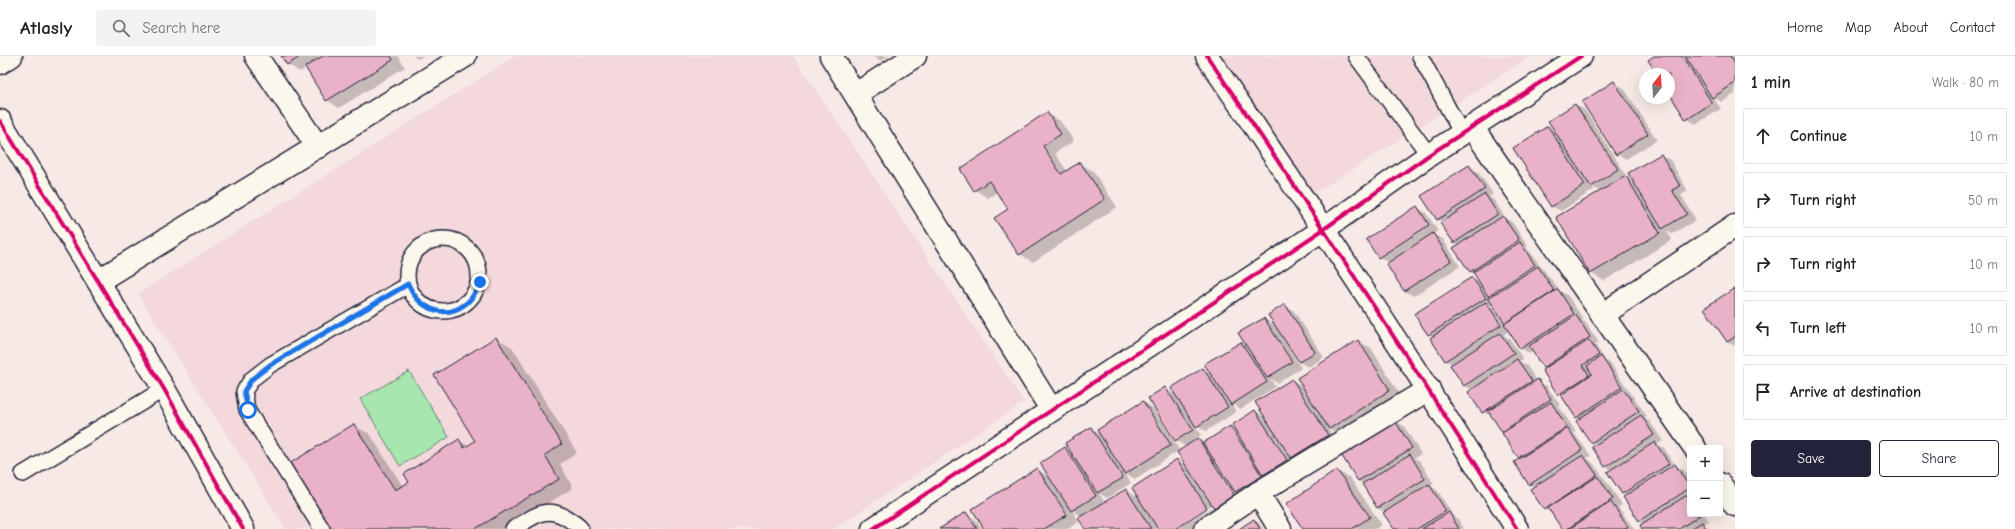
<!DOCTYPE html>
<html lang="en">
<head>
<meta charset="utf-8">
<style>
  :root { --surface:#fff; --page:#f2f2f2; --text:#222; --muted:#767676; --line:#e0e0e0; --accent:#22223b }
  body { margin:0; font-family:"Comic Neue",sans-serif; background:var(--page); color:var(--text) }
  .controls { position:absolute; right:12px; bottom:12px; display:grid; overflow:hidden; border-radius:4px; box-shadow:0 4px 16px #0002 }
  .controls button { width:36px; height:36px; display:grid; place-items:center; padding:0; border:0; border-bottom:1px solid var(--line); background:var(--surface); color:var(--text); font:20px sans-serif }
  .compass { position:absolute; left:1639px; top:12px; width:36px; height:36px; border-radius:50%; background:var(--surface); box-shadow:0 4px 16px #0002; rotate:17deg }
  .stop { position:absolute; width:12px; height:12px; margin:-9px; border:3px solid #1a73e8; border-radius:50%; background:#fff }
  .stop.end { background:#1a73e8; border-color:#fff; box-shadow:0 1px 4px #0008 }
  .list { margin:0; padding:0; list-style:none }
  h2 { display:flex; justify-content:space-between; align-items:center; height:52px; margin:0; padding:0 16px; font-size:17px }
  h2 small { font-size:13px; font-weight:400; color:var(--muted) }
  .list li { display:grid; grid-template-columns:26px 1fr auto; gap:12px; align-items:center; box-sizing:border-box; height:56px; margin:0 8px 8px; padding:0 8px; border:1px solid var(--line); border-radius:4px }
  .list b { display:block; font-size:15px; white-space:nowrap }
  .list em { font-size:13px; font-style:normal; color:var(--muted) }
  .actions { display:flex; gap:8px; padding:12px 16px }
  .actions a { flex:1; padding:9px 0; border:1px solid var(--accent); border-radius:4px; text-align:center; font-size:14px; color:var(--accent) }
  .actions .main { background:var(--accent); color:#fff }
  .icon { flex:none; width:22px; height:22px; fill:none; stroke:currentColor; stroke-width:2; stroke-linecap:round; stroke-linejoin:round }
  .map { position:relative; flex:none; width:1735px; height:473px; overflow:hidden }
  header { display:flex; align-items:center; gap:24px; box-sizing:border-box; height:56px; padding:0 20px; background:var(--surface); border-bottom:1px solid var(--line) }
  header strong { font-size:19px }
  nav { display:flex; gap:22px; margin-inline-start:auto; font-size:14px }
  .search { width:280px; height:36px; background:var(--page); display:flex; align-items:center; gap:10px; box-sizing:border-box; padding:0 14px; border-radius:4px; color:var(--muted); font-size:15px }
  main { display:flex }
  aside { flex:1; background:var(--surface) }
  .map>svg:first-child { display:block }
  .built { fill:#f3d8dc }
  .green { fill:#a7e6ae; stroke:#648474 }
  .shadow { fill:#0003; fill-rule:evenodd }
  .building { fill:#e9b2c8; stroke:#22223b }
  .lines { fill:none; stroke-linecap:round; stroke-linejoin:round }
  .lane-casing { stroke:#22223b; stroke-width:18 }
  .street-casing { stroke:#22223b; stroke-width:25 }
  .lane { stroke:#fbf7ec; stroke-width:15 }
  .street { stroke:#fbf7ec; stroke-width:22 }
  .cycleway-casing { stroke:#fbf7ec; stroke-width:6 }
  .cycleway { stroke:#d6006c; stroke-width:4 }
  .route { stroke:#1a73e8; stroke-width:5 }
</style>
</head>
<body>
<header>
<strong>Atlasly</strong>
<div class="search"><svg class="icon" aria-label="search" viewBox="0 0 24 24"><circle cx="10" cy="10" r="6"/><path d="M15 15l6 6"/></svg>Search here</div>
<nav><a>Home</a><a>Map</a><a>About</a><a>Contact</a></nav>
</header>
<main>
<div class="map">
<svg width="1735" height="473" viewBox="0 0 1735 473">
  <rect width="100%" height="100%" fill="#f7e9e5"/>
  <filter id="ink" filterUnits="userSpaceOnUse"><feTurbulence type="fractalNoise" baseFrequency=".025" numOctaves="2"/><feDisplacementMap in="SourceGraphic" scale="8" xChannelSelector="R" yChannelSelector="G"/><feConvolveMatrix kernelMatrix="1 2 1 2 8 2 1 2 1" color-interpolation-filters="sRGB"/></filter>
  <g filter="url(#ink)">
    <g class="built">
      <polygon points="515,0 793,0 1024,346 834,473 286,473 138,238"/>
      <polygon points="1216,0 1531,0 1307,142"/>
    </g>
    <polygon class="green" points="409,315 449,381 400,410 360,343"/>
    <g class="shadow">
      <polygon points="282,0 398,0 405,11 339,52 327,44 306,12 300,16 287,8"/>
      <polygon points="413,0 423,0 418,3"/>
      <polygon points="872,0 889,0 881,5"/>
      <polygon points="1656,0 1735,0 1735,38 1722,46 1713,41 1721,53 1696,68 1687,63 1669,35 1669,18 1658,18"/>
      <polygon points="1614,27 1624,32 1657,84 1626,103 1617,98"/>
      <polygon points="1575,49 1585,54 1626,119 1625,120 1635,126 1661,99 1670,104 1688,135 1681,139 1696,164 1672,178 1666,174 1672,184 1604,225 1591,217 1601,136 1591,130 1594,134 1561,155 1551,150 1548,71 1556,76"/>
      <polygon points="1047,57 1060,65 1074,85 1055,97 1067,115 1080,107 1093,115 1117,151 1033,206 1020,198 1009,154 997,136 988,142 975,134 961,113"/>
      <path d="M1469,110L1478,116L1493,138L1489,141L1494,144L1506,163L1512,166L1528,190L1526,191L1560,235L1568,240L1583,263L1582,264L1585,266L1599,287L1595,289L1606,305L1610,307L1630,336L1629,337L1633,340L1647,360L1644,362L1650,366L1663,385L1657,388L1664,392L1675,409L1684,414L1690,423V458H1704L1709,465L1703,468L1711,473H1644V468L1639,465L1627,440L1622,437L1612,414L1605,410L1597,389L1592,386L1578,365L1581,363L1576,361L1559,338L1546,313L1533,295L1530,298L1521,292L1509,275L1503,279L1510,283L1523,303L1519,305L1527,310L1537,325L1547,330L1560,349L1558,351L1560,352L1576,376L1574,377L1591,400L1587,402L1592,406L1607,426L1622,449L1618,451L1634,473H1563L1553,458L1544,453L1535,431L1529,428L1521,403L1503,377L1505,376L1494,361L1483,356L1472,334L1464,329L1452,308L1446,305L1431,282L1433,281L1429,278L1472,222L1481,227L1455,192L1459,189L1455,187L1442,167L1443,166L1437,163ZM1493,248L1497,254L1490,250Z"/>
      <polygon points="1417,151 1426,157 1438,175 1433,178 1443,183 1460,210 1414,240 1404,235 1389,207 1379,201 1368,183"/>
      <polygon points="1735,233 1735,290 1727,286 1705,252"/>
      <path d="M1285,249L1294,255L1324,301L1309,311L1299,306L1291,292L1289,293L1301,312L1277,327L1270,322L1275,331L1241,353L1231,347L1236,356L1206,375L1194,369L1201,379L1197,382L1205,387L1230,371L1237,375L1255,355L1267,362L1292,324L1303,330L1358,285L1371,292L1402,342L1342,380L1328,372L1336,385L1301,407L1289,400L1295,410L1224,457L1211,449L1173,473H1087L1082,461L1072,454L1079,466L1068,473H985L1037,413L1050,421L1065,393L1073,397L1091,373L1102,379L1143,346L1152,351L1180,395L1187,391L1176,385L1150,343L1165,333L1177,339L1203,314L1213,319L1241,287L1248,291L1264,263L1276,270ZM1178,395L1189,411L1177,404L1139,442L1126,434L1105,447L1099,437L1107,442L1131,427L1125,417L1135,423Z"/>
      <polygon points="496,282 512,291 577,397 560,408 573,432 505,473 332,473 354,370 370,378 403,431 411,426 459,385 469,390 476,386 435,320"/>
      <polygon points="1394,365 1404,370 1421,398 1414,402 1420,405 1434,428 1431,430 1438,435 1454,461 1458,463 1464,473 1395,473 1386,457 1377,452 1364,428 1358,425"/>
      <polygon points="1337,415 1350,422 1382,469 1375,473 1304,473"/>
      <polygon points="1212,451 1216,458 1192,473 1176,473"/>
      <polygon points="966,457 975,463 982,473 941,473"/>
      <polygon points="1254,464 1259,467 1263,473 1241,473"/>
    </g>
    <g class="building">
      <polygon points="281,0 301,0 287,9"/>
      <polygon points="323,0 391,0 393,4 326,45 305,11"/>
      <polygon points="1654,0 1682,0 1712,47 1686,64 1669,37 1669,18 1657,18 1648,4"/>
      <polygon points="1685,0 1730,0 1735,8 1735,27 1712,42"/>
      <polygon points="1614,25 1648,78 1616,99 1582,46"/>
      <polygon points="1575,48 1618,113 1591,131 1548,65"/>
      <polygon points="1047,56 1061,78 1043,90 1061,118 1080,106 1105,143 1019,199 994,162 1008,153 989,125 974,135 960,113"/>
      <polygon points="1548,70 1585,129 1551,151 1513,92"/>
      <polygon points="1661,98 1680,130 1672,134 1687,158 1662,173 1628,117"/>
      <polygon points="1469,109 1485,133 1437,164 1421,140"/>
      <polygon points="1626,120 1660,177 1590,218 1556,161"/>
      <polygon points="1485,138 1498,158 1454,187 1440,167"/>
      <polygon points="1417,150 1429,169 1378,202 1366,183"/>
      <polygon points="1503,160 1519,184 1470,216 1453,192"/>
      <polygon points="1433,177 1451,205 1404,235 1386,208"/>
      <polygon points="1520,186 1535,209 1488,240 1473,216"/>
      <polygon points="1538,210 1554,235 1505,267 1488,242"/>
      <polygon points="1472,221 1486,242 1428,279 1414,258"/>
      <polygon points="1735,232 1735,281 1727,286 1704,252"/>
      <polygon points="1558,233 1574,258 1520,293 1504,268"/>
      <polygon points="1486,246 1501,269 1445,305 1430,282"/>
      <polygon points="1285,248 1315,296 1299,306 1268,259"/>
      <polygon points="1576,259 1590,281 1543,312 1529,290"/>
      <polygon points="1264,262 1292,306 1267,322 1238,277"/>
      <polygon points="1500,277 1514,297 1464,330 1450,309"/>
      <polygon points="496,281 562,388 545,399 559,423 475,473 330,473 284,411 354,368 395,434 409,426 404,418 459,383 464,392 475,385 434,319"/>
      <polygon points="1358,284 1390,334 1329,373 1297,322"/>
      <polygon points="1589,284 1599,299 1583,309 1589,319 1558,339 1542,314"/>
      <polygon points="1241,286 1267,326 1231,349 1204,308"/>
      <polygon points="1601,300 1622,331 1576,362 1561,339 1592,318 1587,310"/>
      <polygon points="1517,303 1532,325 1482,357 1468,336"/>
      <polygon points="1203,312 1228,351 1196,371 1171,332"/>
      <polygon points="1292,323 1328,379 1291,402 1255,346"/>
      <polygon points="1538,323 1551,343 1502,376 1488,355"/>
      <polygon points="1165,331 1193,374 1175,385 1148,342"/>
      <polygon points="1623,333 1639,355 1591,387 1576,365"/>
      <polygon points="1143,345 1171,389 1125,418 1097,374"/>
      <polygon points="1551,346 1567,371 1518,402 1502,377"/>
      <polygon points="1255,354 1287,404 1263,419 1232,369"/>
      <polygon points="1641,359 1654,379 1605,411 1592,391"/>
      <polygon points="1394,363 1412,392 1358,425 1340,397"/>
      <polygon points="1230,370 1262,420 1235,436 1203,387"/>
      <polygon points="1091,371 1123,422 1097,437 1065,387"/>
      <polygon points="1568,372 1582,394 1529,429 1514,406"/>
      <polygon points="1198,382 1234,439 1214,452 1177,396"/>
      <polygon points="1655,386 1669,408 1622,438 1607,416"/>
      <polygon points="1065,391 1096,440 1071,455 1040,407"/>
      <polygon points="1410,398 1425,423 1377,452 1362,428"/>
      <polygon points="1583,399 1597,419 1544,454 1530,433"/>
      <polygon points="1177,403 1207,452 1175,473 1158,473 1132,432"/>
      <polygon points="1675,408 1690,432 1639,465 1623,441"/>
      <polygon points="1037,412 1067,459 1044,473 984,473 972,453"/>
      <polygon points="1337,414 1370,461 1352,473 1303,473 1286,448"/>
      <polygon points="1598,420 1613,443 1567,473 1562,473 1548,452"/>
      <polygon points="1429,428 1446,455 1417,473 1394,473 1383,457"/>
      <polygon points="1126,433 1151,473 1085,473 1078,462"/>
      <polygon points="1687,439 1690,444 1690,458 1700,459 1679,473 1642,473 1640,469"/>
      <polygon points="1611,446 1628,471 1625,473 1569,473"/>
      <polygon points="966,456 977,473 939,473"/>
      <polygon points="1449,456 1459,473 1422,473"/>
      <polygon points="1254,463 1260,473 1239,473"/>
      <polygon points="1702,466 1706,473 1691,473"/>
    </g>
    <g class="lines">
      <g class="lane-casing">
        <g id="lane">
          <polyline points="1356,0 1429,99"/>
          <polyline points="1420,0 1462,78"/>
          <circle cx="443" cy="219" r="36"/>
          <polyline points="23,418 164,333"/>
          <polyline points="322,473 247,354 244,335 252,323 270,309 408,229"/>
          <path d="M513,473C532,462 544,449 565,461C571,465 576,467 581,473"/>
        </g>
      </g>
      <g class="street-casing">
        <g id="street">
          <polyline points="256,0 318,91"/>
          <polyline points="831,0 1051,353"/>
          <path d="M1207,0C1313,156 1416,313 1517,473"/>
          <polyline points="0,7 11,0"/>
          <polyline points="856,38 915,0"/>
          <polyline points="0,65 164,333 243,473"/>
          <polyline points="1472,71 1695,392"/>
          <polyline points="98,225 465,0"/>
          <polyline points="1602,259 1735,170"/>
          <polyline points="1720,428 1735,449"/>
          <polyline points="1258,437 1280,473"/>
          <polyline points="873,473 1324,173 1429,99 1581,0"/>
          <polyline points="1205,473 1258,437 1429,333"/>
        </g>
      </g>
      <use href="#lane" class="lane"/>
      <use href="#street" class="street"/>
      <g class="cycleway-casing">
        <g id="cycleway">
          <path d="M1207,0C1313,156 1416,313 1517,473"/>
          <polyline points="0,65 164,333 243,473"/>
          <polyline points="873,473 1324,173 1429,99 1581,0"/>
        </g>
      </g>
      <use href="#cycleway" class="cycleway"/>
    </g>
  </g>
  <g class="lines" filter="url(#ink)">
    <path class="route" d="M248,354L244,335L252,323L270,309L408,228C417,250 442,265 464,249C472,244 476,235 480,226"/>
  </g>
</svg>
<div class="controls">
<button>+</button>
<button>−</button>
</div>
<svg class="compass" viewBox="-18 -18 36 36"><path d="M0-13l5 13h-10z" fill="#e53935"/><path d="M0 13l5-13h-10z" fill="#767676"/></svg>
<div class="stop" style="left:248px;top:354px"></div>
<div class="stop end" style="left:480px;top:226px"></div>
</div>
<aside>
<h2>1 min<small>Walk · 80 m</small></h2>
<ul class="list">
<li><svg class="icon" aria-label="ahead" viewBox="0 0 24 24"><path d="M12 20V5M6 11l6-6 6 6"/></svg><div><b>Continue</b></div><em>10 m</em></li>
<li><svg class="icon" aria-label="right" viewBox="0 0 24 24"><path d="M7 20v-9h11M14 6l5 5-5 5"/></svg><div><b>Turn right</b></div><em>50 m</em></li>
<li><svg class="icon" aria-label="right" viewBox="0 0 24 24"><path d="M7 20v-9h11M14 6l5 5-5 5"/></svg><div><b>Turn right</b></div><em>10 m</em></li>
<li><svg class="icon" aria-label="left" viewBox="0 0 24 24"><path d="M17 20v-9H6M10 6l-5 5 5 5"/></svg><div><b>Turn left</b></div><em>10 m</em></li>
<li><svg class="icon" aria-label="arrive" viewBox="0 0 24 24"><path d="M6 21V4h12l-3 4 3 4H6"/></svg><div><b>Arrive at destination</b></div></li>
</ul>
<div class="actions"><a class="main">Save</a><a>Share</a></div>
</aside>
</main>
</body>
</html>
